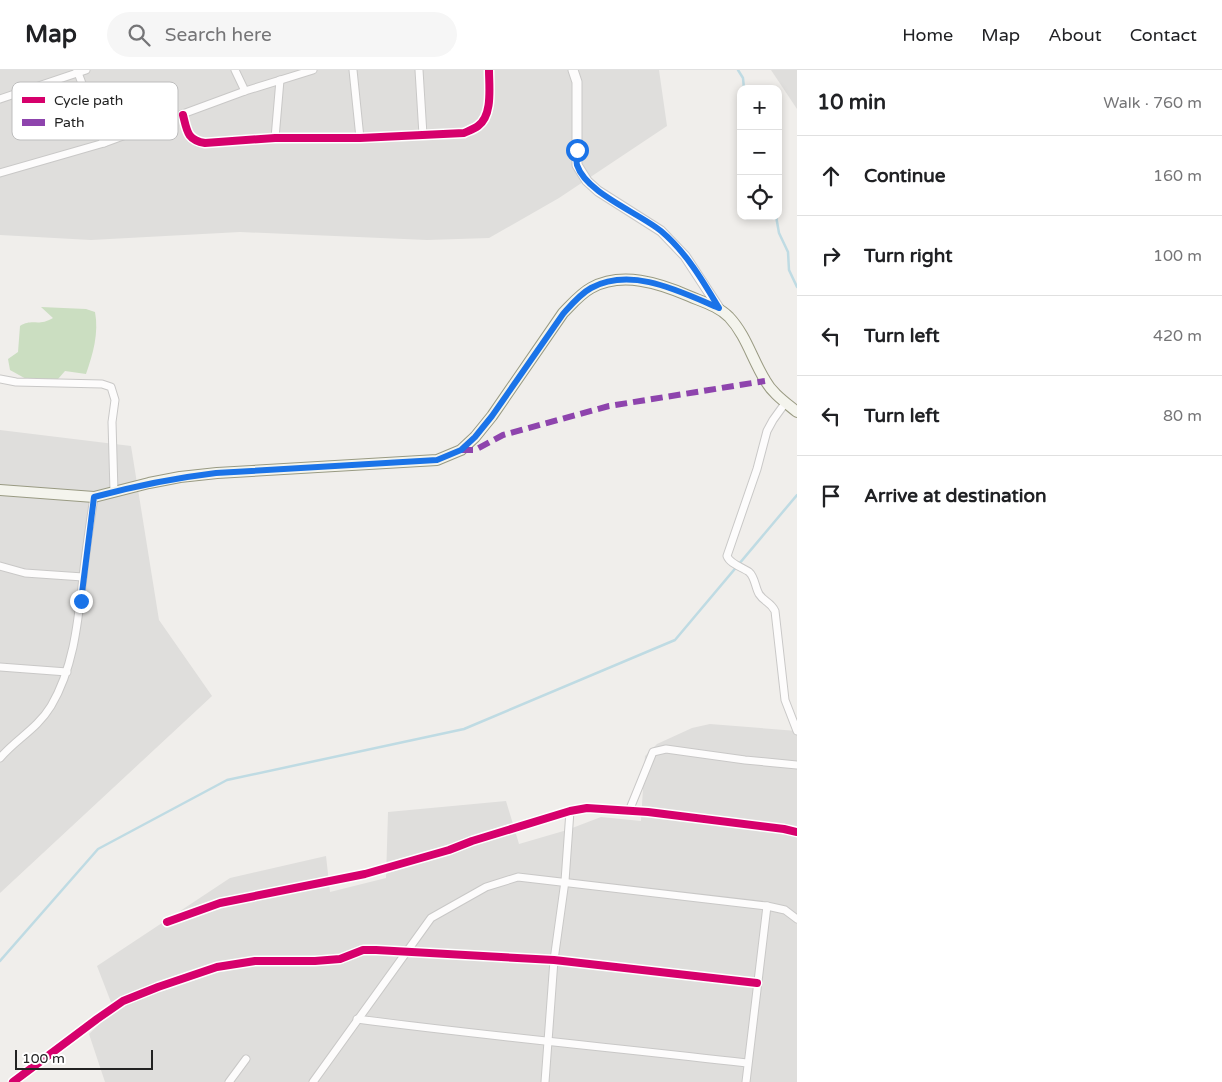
<!DOCTYPE html>
<html lang="en">
<head>
<meta charset="utf-8">
<style>
  :root { --surface:#fff; --page:#f6f6f6; --text:#202124; --muted:#757577; --line:#e0e0e0 }
  body { margin:0; font-family:"Varela Round",sans-serif; background:var(--page); color:var(--text) }
  .controls { position:absolute; right:15px; top:15px; display:grid; overflow:hidden; border-radius:10px; box-shadow:0 2px 8px #0003 }
  .controls button { width:45px; height:45px; display:grid; place-items:center; padding:0; border:0; border-bottom:1px solid var(--line); background:var(--surface); color:var(--text); font:25px sans-serif }
  .scale { position:absolute; left:15px; bottom:12px; width:138px; box-sizing:border-box; padding-left:5px; border:2px solid #222; border-top:0; font-size:14px; line-height:18px; white-space:nowrap; color:#222; -webkit-text-stroke:4px #fff; paint-order:stroke }
  .stop { position:absolute; width:15px; height:15px; margin:-11px; border:4px solid #1a73e8; border-radius:50%; background:#fff }
  .stop.end { background:#1a73e8; border-color:#fff; box-shadow:0 1px 5px #0008 }
  .list { margin:0; padding:0; list-style:none }
  h2 { display:flex; justify-content:space-between; align-items:center; height:65px; margin:0; padding:0 20px; font-size:21px }
  h2 small { font-size:16px; font-weight:400; color:var(--muted) }
  .list li { display:grid; grid-template-columns:32px 1fr auto; gap:15px; align-items:center; box-sizing:border-box; height:80px; padding:0 20px; border-top:1px solid var(--line) }
  .list b { display:block; font-size:19px; white-space:nowrap }
  .list em { font-size:16px; font-style:normal; color:var(--muted) }
  .icon { flex:none; width:28px; height:28px; fill:none; stroke:currentColor; stroke-width:2; stroke-linecap:round; stroke-linejoin:round }
  .map { position:relative; flex:none; width:797px; height:1012px; overflow:hidden }
  header { display:flex; align-items:center; gap:30px; box-sizing:border-box; height:70px; padding:0 25px; background:var(--surface); border-bottom:1px solid var(--line) }
  header strong { font-size:24px }
  nav { display:flex; gap:28px; margin-inline-start:auto; font-size:18px }
  .search { width:350px; height:45px; background:var(--page); display:flex; align-items:center; gap:12px; box-sizing:border-box; padding:0 18px; border-radius:28px; color:var(--muted); font-size:19px }
  main { display:flex }
  aside { flex:1; background:var(--surface) }
  .map>svg:first-child { display:block }
  .residential { fill:#dfdedc }
  .forest { fill:#cbdec1 }
  .lines { fill:none; stroke-linecap:round; stroke-linejoin:round }
  .stream { stroke:#bfdbe3; stroke-width:2.5 }
  .minor-casing { stroke:#c9c8c7; stroke-width:9 }
  .tertiary-casing { stroke:#c9c8c7; stroke-width:11 }
  .secondary-casing { stroke:#999a82; stroke-width:12 }
  .minor { stroke:#fdfcfc; stroke-width:7 }
  .tertiary { stroke:#fdfcfc; stroke-width:9 }
  .secondary { stroke:#f4f4ed; stroke-width:10 }
  .quiet { stroke:#8e44ad; stroke-width:6; stroke-dasharray:12 6; stroke-linecap:butt }
  .cycleway-casing { stroke:#fff; stroke-width:11 }
  .cycleway { stroke:#d6006c; stroke-width:8 }
  .route { stroke:#1a73e8; stroke-width:6 }
  .key { fill:#fff; stroke:#bdbdbd; stroke-width:1 }
  .key-label { font-size:14px; fill:#222 }
</style>
</head>
<body>
<header>
<strong>Map</strong>
<div class="search"><svg class="icon" aria-label="search" viewBox="0 0 24 24"><circle cx="10" cy="10" r="6"/><path d="M15 15l6 6"/></svg>Search here</div>
<nav><a>Home</a><a>Map</a><a>About</a><a>Contact</a></nav>
</header>
<main>
<div class="map">
<svg width="797" height="1012" viewBox="0 0 797 1012">
  <rect width="100%" height="100%" fill="#f0eeeb"/>
  <g class="residential">
    <polygon points="0,0 659,0 667,56 559,128 489,168 427,170 240,162 91,170 0,165"/>
    <polygon points="771,0 797,0 797,39"/>
    <polygon points="0,360 131,376 159,550 212,626 0,823"/>
    <polygon points="710,654 797,661 797,1012 105,1012 89,964 114,940 97,896 230,808 326,786 330,822 386,808 388,742 506,731 519,774 567,760 601,747 641,751 645,686 657,674 692,658"/>
  </g>
  <path class="forest" d="M41,237L86,239L95,242C99,263 93,284 86,304L65,301L58,309L28,310L10,300L8,289L18,282L20,256C33,248 38,257 53,248Z"/>
  <g class="lines">
    <g class="stream">
      <polyline points="738,0 743,8 744,19"/>
      <polyline points="776,146 779,163 788,182 789,200 797,217"/>
      <polyline points="0,891 98,779 227,710 464,659 675,570 797,425"/>
    </g>
    <g class="minor-casing">
      <g id="minor">
        <polyline points="77,0 104,73"/>
        <polyline points="235,0 245,21"/>
        <polyline points="353,0 360,68"/>
        <polyline points="419,0 423,65"/>
        <polyline points="0,29 86,0"/>
        <path d="M183,45C187,61 187,70 205,73L275,68H360L464,63C468,61 474,59 478,56C493,45 489,17 489,0"/>
        <polyline points="275,68 280,10"/>
        <polyline points="0,103 104,73 245,21 313,0"/>
        <polyline points="0,309 16,312 102,314 111,317 115,330 112,352 114,422"/>
        <path d="M786,332L773,350L767,361L757,399L727,486C730,494 742,497 749,502C755,507 755,517 759,524C764,532 771,532 775,541L785,630L797,661"/>
        <polyline points="0,496 25,503 83,507"/>
        <polyline points="0,597 67,602"/>
        <path d="M0,688C16,669 37,659 51,636C74,597 78,551 83,507C86,480 90,454 94,427"/>
        <polyline points="629,741 653,682 666,679 745,690 797,695"/>
        <polyline points="167,852 220,833 365,804 449,780 472,771 570,741 587,738 648,742 784,759 797,762"/>
        <path d="M357,949C487,966 617,978 747,993"/>
        <polyline points="13,1012 97,949 123,931 158,917 217,897 255,891 315,891 340,889 363,880 376,880 554,890 757,913"/>
        <polyline points="229,1012 246,989"/>
        <polyline points="313,1012 431,848 486,817 518,807 767,836 785,840 797,849"/>
        <polyline points="545,1012 554,890 565,811 570,741"/>
        <polyline points="746,1012 767,836"/>
      </g>
    </g>
    <g class="tertiary-casing">
      <polyline id="tertiary" points="573,0 577,12 577,95 587,111 598,121 661,161 685,186 719,238"/>
    </g>
    <g class="secondary-casing">
      <path id="secondary" d="M0,420L94,427L149,413L180,407L217,403L437,390L461,380L475,367L492,346L563,243C571,235 580,224 591,218C622,201 659,213 689,226C703,232 718,236 729,247C746,265 752,289 765,310C772,323 785,332 797,342"/>
    </g>
    <use href="#minor" class="minor"/>
    <use href="#tertiary" class="tertiary"/>
    <use href="#secondary" class="secondary"/>
    <polyline class="quiet" points="461,380 475,380 503,365 609,336 765,311"/>
    <g class="cycleway-casing">
      <g id="cycleway">
        <path d="M183,45C187,61 187,70 205,73L275,68H360L464,63C468,61 474,59 478,56C493,45 489,17 489,0"/>
        <polyline points="167,852 220,833 365,804 449,780 472,771 570,741 587,738 648,742 784,759 797,762"/>
        <polyline points="13,1012 97,949 123,931 158,917 217,897 255,891 315,891 340,889 363,880 376,880 554,890 757,913"/>
      </g>
    </g>
    <use href="#cycleway" class="cycleway"/>
  </g>
  <g class="lines">
    <path class="route" d="M81,531L94,427C135,416 174,408 216,403L437,390L461,380L475,367L492,346L563,244C571,235 580,224 591,218C632,196 681,222 719,238C703,211 686,182 661,161C639,143 586,123 577,95C576,91 577,84 577,80"/>
  </g>
  <rect x="12" y="12" width="166" height="58" rx="8" class="key"/>
  <rect x="22" y="27" width="23" height="6" fill="#d6006c"/>
  <rect x="22" y="49" width="23" height="7" fill="#8e44ad"/>
  <g class="key-label">
    <text x="54" y="35">Cycle path</text>
    <text x="54" y="57">Path</text>
  </g>
</svg>
<div class="controls">
<button>+</button>
<button>−</button>
<button><svg class="icon" aria-label="locate" viewBox="0 0 24 24"><circle cx="12" cy="12" r="6"/><path d="M12 2v4M12 18v4M2 12h4M18 12h4"/></svg></button>
</div>
<div class="scale">100 m</div>
<div class="stop" style="left:577px;top:80px"></div>
<div class="stop end" style="left:81px;top:531px"></div>
</div>
<aside>
<h2>10 min<small>Walk · 760 m</small></h2>
<ul class="list">
<li><svg class="icon" aria-label="ahead" viewBox="0 0 24 24"><path d="M12 20V5M6 11l6-6 6 6"/></svg><div><b>Continue</b></div><em>160 m</em></li>
<li><svg class="icon" aria-label="right" viewBox="0 0 24 24"><path d="M7 20v-9h11M14 6l5 5-5 5"/></svg><div><b>Turn right</b></div><em>100 m</em></li>
<li><svg class="icon" aria-label="left" viewBox="0 0 24 24"><path d="M17 20v-9H6M10 6l-5 5 5 5"/></svg><div><b>Turn left</b></div><em>420 m</em></li>
<li><svg class="icon" aria-label="left" viewBox="0 0 24 24"><path d="M17 20v-9H6M10 6l-5 5 5 5"/></svg><div><b>Turn left</b></div><em>80 m</em></li>
<li><svg class="icon" aria-label="arrive" viewBox="0 0 24 24"><path d="M6 21V4h12l-3 4 3 4H6"/></svg><div><b>Arrive at destination</b></div></li>
</ul>
</aside>
</main>
</body>
</html>
